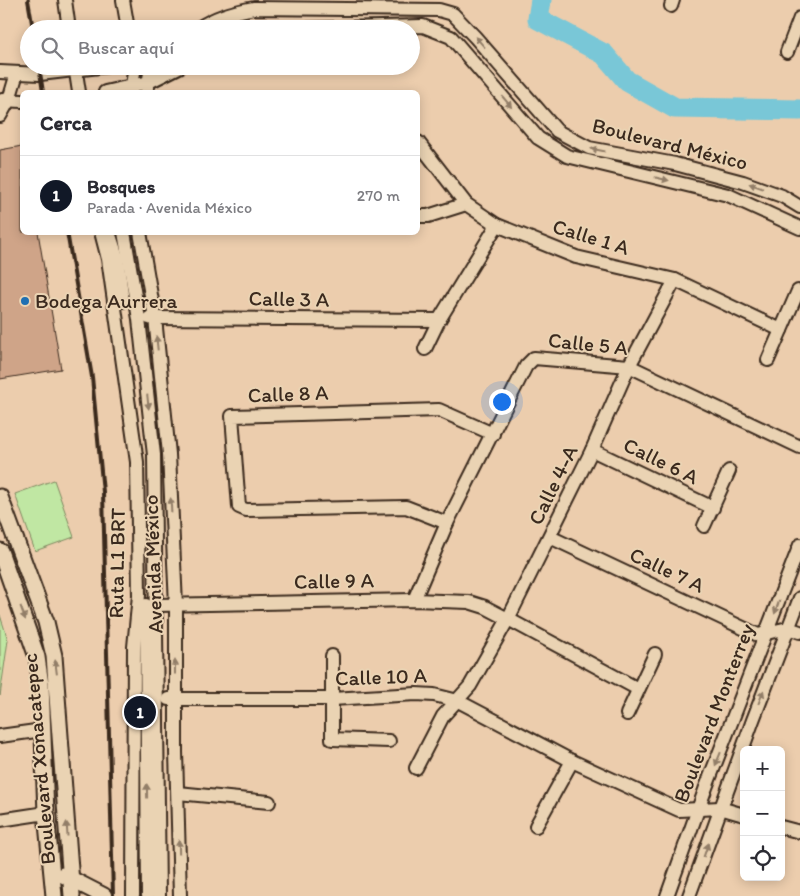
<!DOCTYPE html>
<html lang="es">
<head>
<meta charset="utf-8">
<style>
  :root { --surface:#fff; --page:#f2f2f3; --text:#2b2b33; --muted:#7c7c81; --line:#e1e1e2; --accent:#111827 }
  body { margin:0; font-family:Itim,sans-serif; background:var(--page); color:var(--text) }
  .controls { position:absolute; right:15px; bottom:15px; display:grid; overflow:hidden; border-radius:8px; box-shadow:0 2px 12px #0003 }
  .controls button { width:45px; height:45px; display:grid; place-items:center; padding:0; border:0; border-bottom:1px solid var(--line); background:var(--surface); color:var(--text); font:25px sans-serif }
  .you { position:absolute; left:501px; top:401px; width:18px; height:18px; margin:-12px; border:4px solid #fff; border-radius:50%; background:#1a73e8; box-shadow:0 0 0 8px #1a73e833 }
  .badge { display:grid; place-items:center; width:32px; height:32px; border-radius:50%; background:var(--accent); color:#fff; font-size:16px; font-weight:700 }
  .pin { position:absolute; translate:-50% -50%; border:2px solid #fff; box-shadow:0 1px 5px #0006 }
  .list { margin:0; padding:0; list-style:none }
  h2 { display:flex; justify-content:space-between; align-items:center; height:65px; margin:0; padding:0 20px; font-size:21px }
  h2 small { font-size:16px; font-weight:400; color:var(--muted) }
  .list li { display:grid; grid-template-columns:32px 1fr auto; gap:15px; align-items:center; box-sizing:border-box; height:80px; padding:0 20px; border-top:1px solid var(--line) }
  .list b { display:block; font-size:19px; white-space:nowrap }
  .list p { margin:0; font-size:16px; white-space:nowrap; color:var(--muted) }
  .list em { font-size:16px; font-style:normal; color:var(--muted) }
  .icon { flex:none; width:28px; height:28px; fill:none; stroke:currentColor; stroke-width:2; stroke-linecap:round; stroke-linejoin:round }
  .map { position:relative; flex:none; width:800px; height:896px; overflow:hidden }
  .search { position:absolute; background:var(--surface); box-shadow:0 2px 12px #0003; left:20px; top:20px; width:400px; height:55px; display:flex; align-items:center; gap:12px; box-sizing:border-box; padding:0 18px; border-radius:28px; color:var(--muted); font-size:19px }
  .panel { position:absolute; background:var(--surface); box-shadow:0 2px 12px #0003; left:20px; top:90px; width:400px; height:145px; border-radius:8px }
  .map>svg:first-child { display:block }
  .green { fill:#c0e7a3; stroke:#7e8860 }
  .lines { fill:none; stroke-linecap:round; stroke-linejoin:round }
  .river { stroke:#79c7d7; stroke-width:21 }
  .building { fill:#cfa488; stroke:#3b2a1e }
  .minor-casing { stroke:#3b2a1e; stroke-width:16 }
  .major-casing { stroke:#3b2a1e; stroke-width:19 }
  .minor { stroke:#ead3b3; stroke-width:12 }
  .major { stroke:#ead3b3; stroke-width:15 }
  .rail { stroke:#3b2a1e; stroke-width:4 }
  .oneway { fill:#927e68 }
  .poi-dot { fill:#1f6fb2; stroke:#ead3b3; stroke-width:2 }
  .labels { text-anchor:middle; stroke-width:4; stroke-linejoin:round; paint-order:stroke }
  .street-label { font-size:21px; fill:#3b2a1e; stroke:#ead3b3 }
  .poi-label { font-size:21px; fill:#3b2a1e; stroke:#ead3b3; text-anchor:start }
</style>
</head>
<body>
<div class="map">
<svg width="800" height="896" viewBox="0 0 800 896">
  <rect width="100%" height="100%" fill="#eccdad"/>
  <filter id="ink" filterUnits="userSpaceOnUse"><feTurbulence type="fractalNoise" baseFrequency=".02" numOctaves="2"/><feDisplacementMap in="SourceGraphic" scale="10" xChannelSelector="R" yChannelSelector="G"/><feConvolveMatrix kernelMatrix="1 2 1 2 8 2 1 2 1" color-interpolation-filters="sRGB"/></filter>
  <g filter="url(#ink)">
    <g class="green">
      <polygon points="54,480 74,537 35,551 15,494"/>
      <polygon points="0,615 8,640 0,696"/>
    </g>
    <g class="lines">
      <polyline class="river" points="541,0 538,19 604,54 627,81 675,108 800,110"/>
    </g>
    <polygon class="building" points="22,146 22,232 38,232 61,369 0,379 0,150"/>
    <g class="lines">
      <g class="minor-casing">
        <g id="minor">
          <polyline points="65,0 69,29"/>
          <polyline points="123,0 128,29"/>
          <polyline points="671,6 673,0"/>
          <path d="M197,29C215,17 232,12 254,8L439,10L453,14L475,37L557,131L589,148L675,164L743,182L782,196L800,207"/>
          <polyline points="298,29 423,26 451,37 538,138 567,156 728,195 800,228"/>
          <polyline points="787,52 800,18"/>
          <polyline points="75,66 79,92"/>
          <polyline points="0,72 40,74 108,66"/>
          <polyline points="105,92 149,82 181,66"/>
          <polyline points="131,92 135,66"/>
          <polyline points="147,92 151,66"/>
          <polyline points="2,100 22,101"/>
          <polyline points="0,116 9,100 17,73"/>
          <polyline points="418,142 466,204 497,225 576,257 675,280 781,330"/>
          <polyline points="418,216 428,216 466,204"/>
          <polyline points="101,232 108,259 137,462 139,595 134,647 133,896"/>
          <polyline points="124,232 139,319 154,455 159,896"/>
          <polyline points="140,232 155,318 169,454 176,605 176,752 180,896"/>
          <polyline points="110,235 117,257 123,301"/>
          <polyline points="149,318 439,320"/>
          <polyline points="425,349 439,320 497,225"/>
          <polyline points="768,360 798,291"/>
          <polyline points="592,450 713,508"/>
          <polyline points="447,523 406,507 246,510 239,507 232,416 439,410 493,434"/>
          <polyline points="704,526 729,471"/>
          <polyline points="550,537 758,635 788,628 800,632"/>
          <polyline points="414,600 447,523 526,366 534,358 629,366 800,447"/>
          <polyline points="146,605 148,896"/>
          <polyline points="157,605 414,600 469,602 485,607 508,619 638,689"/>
          <polyline points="332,656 332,739 389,741"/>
          <polyline points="168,699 332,699 416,694 434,695 458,701 572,761 679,810 720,808 744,815"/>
          <polyline points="627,714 655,654"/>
          <polyline points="0,736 43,730"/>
          <polyline points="416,768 443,716 470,686 508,619 592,450 629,366 675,280"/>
          <polyline points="178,793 269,802"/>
          <polyline points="0,820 46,813"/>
          <polyline points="536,826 572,761"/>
          <polyline points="781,827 800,832"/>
          <polyline points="667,896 705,790 800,545"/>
          <polyline points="689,896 753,720 800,598"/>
        </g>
      </g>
      <g class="major-casing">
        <g id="major">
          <polyline points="0,497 46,622 54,656 72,896"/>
          <polyline points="0,551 37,657 41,685 46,813 54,896"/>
          <polyline points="63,875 104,896"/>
        </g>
      </g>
      <use href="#minor" class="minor"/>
      <use href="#major" class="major"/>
      <g class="rail">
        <polyline points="28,0 33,29"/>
        <polyline points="39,66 43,92"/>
        <polyline points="67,232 92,377 103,492 113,896"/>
      </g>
    </g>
    <defs><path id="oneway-solid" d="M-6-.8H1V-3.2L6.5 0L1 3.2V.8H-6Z" transform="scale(1.25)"/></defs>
    <g class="oneway">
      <use href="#oneway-solid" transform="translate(480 42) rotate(-131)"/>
      <use href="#oneway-solid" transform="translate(507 102) rotate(50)"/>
      <use href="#oneway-solid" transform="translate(598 150) rotate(-169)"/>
      <use href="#oneway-solid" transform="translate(662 179) rotate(13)"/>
      <use href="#oneway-solid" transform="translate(756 186) rotate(-160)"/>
      <use href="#oneway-solid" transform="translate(157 343) rotate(-96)"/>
      <use href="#oneway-solid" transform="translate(148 402) rotate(84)"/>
      <use href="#oneway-solid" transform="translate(171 505) rotate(-93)"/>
      <use href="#oneway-solid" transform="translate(777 607) rotate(110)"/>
      <use href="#oneway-solid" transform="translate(23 613) rotate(70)"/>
      <use href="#oneway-solid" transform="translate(56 667) rotate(-97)"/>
      <use href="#oneway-solid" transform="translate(175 667) rotate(-90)"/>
      <use href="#oneway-solid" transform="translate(761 697) rotate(-69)"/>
      <use href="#oneway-solid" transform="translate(718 759) rotate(112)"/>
      <use href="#oneway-solid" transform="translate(147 791) rotate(-91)"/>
      <use href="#oneway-solid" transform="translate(67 829) rotate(-94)"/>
      <use href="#oneway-solid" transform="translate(179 847) rotate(-91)"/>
      <use href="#oneway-solid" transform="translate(706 850) rotate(-71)"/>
    </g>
  </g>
  <circle class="poi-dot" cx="25" cy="301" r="5"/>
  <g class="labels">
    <g class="street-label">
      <text transform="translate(670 144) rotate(14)" y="7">Boulevard México</text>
      <text transform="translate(591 237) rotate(17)" y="7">Calle 1 A</text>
      <text transform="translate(289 299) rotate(1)" y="7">Calle 3 A</text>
      <text transform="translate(588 344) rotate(6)" y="7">Calle 5 A</text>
      <text transform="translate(288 394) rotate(-2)" y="7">Calle 8 A</text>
      <text transform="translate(661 461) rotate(26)" y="7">Calle 6 A</text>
      <text transform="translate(553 485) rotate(-64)" y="7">Calle 4-A</text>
      <text transform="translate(117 563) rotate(-89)" y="7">Ruta L1 BRT</text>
      <text transform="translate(153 564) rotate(-92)" y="7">Avenida México</text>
      <text transform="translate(667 570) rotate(25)" y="7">Calle 7 A</text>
      <text transform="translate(334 581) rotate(-1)" y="7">Calle 9 A</text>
      <text transform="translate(381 677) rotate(-2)" y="7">Calle 10 A</text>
      <text transform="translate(714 713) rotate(-69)" y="7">Boulevard Monterrey</text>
      <text transform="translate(39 759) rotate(-95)" y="7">Boulevard Xonacatepec</text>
    </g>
    <g class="poi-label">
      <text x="35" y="308">Bodega Aurrera</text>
    </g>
  </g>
</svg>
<div class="controls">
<button>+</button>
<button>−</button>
<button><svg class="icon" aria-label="locate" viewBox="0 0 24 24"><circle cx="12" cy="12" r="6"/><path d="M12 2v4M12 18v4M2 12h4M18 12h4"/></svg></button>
</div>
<div class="you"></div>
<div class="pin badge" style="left:140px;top:712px">1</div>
<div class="search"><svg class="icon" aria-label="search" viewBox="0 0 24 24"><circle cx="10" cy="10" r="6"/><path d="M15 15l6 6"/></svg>Buscar aquí</div>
<section class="panel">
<h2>Cerca<small></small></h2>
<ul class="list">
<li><span class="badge">1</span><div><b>Bosques</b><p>Parada · Avenida México</p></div><em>270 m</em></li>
</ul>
</section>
</div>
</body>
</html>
